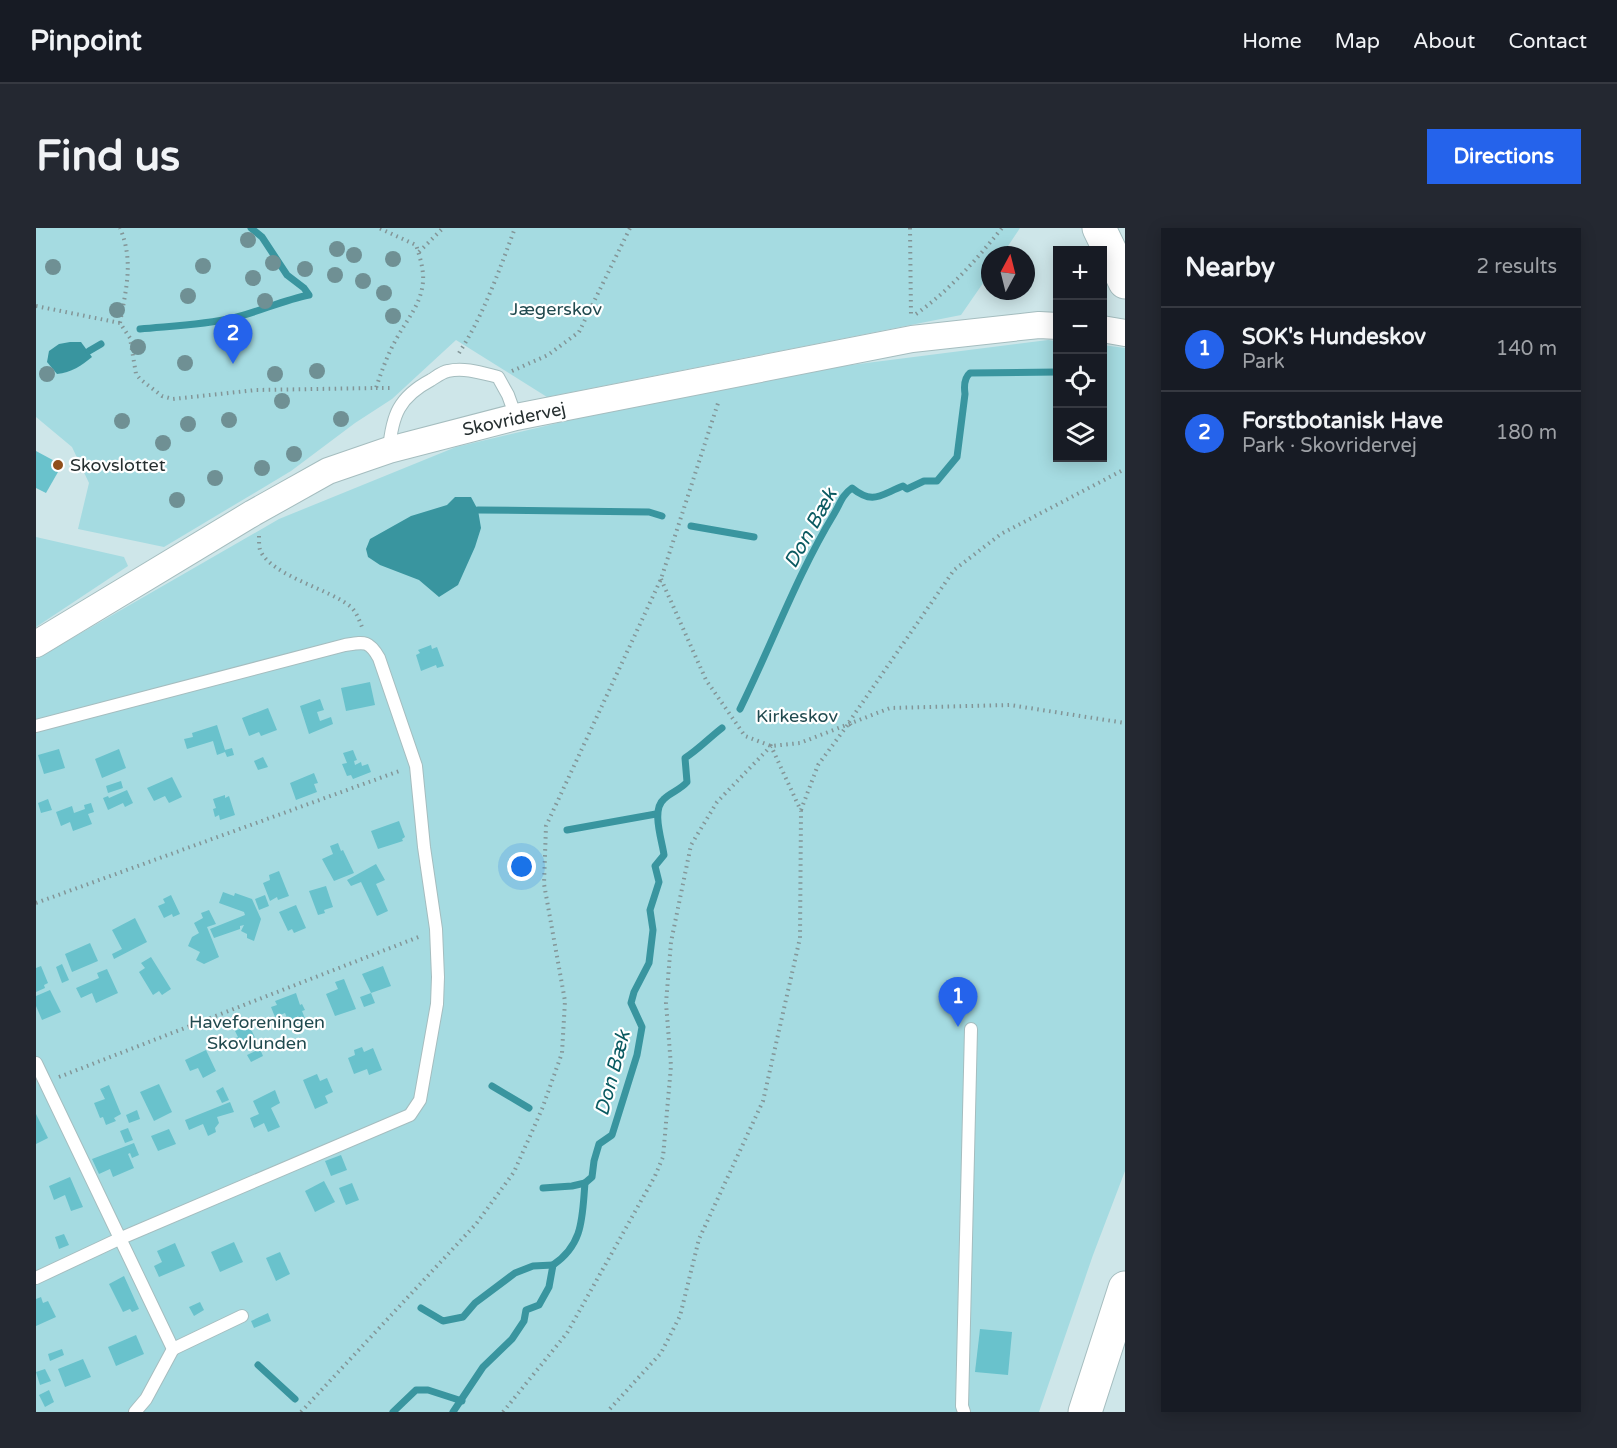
<!DOCTYPE html>
<html lang="en">
<head>
<meta charset="utf-8">
<style>
  :root { --surface:#171b24; --page:#242831; --text:#f1f3f6; --muted:#9ea1a6; --line:#363941; --accent:#2563eb }
  body { margin:0; font-family:"Varela Round",sans-serif; background:var(--page); color:var(--text) }
  .controls { position:absolute; right:18px; top:18px; display:grid; overflow:hidden; border-radius:0px; box-shadow:0 3px 15px #0003 }
  .controls button { width:54px; height:54px; display:grid; place-items:center; padding:0; border:0; border-bottom:2px solid var(--line); background:var(--surface); color:var(--text); font:30px sans-serif }
  .compass { position:absolute; left:945px; top:18px; width:54px; height:54px; border-radius:50%; background:var(--surface); box-shadow:0 3px 15px #0003; rotate:7deg }
  .you { position:absolute; left:486px; top:639px; width:21px; height:21px; margin:-15px; border:4px solid #fff; border-radius:50%; background:#1a73e8; box-shadow:0 0 0 9px #1a73e833 }
  .badge { display:grid; place-items:center; width:39px; height:39px; border-radius:50%; background:var(--accent); color:#fff; font-size:20px; font-weight:700 }
  .pin { position:absolute; translate:-50% -50px; filter:drop-shadow(0 2px 3px #0008) }
  .pin::after { content:''; position:absolute; top:32px; width:21px; height:18px; background:inherit; clip-path:polygon(0 0,100% 0,50% 100%) }
  .list { margin:0; padding:0; list-style:none }
  h2 { display:flex; justify-content:space-between; align-items:center; height:78px; margin:0; padding:0 24px; font-size:26px }
  h2 small { font-size:20px; font-weight:400; color:var(--muted) }
  .list li { display:grid; grid-template-columns:39px 1fr auto; gap:18px; align-items:center; box-sizing:border-box; height:84px; padding:0 24px; border-top:2px solid var(--line) }
  .list b { display:block; font-size:22px; white-space:nowrap }
  .list p { margin:0; font-size:20px; white-space:nowrap; color:var(--muted) }
  .list em { font-size:20px; font-style:normal; color:var(--muted) }
  .icon { flex:none; width:33px; height:33px; fill:none; stroke:currentColor; stroke-width:2; stroke-linecap:round; stroke-linejoin:round }
  .map { position:relative; flex:none; width:1089px; height:1184px; overflow:hidden; border-radius:0px }
  header { display:flex; align-items:center; gap:36px; box-sizing:border-box; height:84px; padding:0 30px; background:var(--surface); border-bottom:2px solid var(--line) }
  header strong { font-size:28px }
  nav { display:flex; gap:33px; margin-inline-start:auto; font-size:21px }
  .intro { display:flex; align-items:center; justify-content:space-between; box-sizing:border-box; height:144px; padding:0 36px }
  h1 { margin:0; font-size:42px }
  .button { padding:15px 27px; border-radius:0px; background:var(--accent); color:#fff; font-size:21px; font-weight:700 }
  main { display:flex; gap:36px; padding:0 36px }
  aside { flex:1; background:var(--surface); border-radius:0px; box-shadow:0 3px 15px #0003 }
  .map>svg:first-child { display:block }
  .green { fill:#a5dbe1 }
  .water { fill:#39959f }
  .lines { fill:none; stroke-linecap:round; stroke-linejoin:round }
  .stream { stroke:#39959f; stroke-width:7 }
  .building { fill:#69c2cc }
  .lane-casing { stroke:#a5bdbf; stroke-width:14 }
  .street-casing { stroke:#a5bdbf; stroke-width:28 }
  .secondary-casing { stroke:#a5bdbf; stroke-width:35 }
  .path { stroke:#839597; stroke-width:4; stroke-dasharray:1.5 4.5; stroke-linecap:butt }
  .lane { stroke:#fff; stroke-width:12 }
  .street { stroke:#fff; stroke-width:26 }
  .secondary { stroke:#fff; stroke-width:33 }
  .tree { fill:#6f9094 }
  .poi-dot { fill:#904f1b; stroke:#fff; stroke-width:2 }
  .labels { text-anchor:middle; stroke-width:4.5; stroke-linejoin:round; paint-order:stroke }
  .park-label { font-size:18px; fill:#214a4f; stroke:#fff }
  .street-label { font-size:18px; fill:#262f30; stroke:#fff }
  .poi-label { font-size:18px; fill:#262f30; stroke:#fff; text-anchor:start }
  .water-label { font-size:20px; font-style:italic; fill:#0a5a61; stroke:#fff }
</style>
</head>
<body>
<header>
<strong>Pinpoint</strong>
<nav><a>Home</a><a>Map</a><a>About</a><a>Contact</a></nav>
</header>
<div class="intro"><h1>Find us</h1><a class="button">Directions</a></div>
<main>
<div class="map">
<svg width="1089" height="1184" viewBox="0 0 1089 1184">
  <rect width="100%" height="100%" fill="#cee6e9"/>
  <g class="green">
    <polygon points="0,0 984,0 966,27 954,27 954,45 925,87 511,169 420,112 356,171 319,195 255,243 128,319 42,301 53,255 36,219 0,189"/>
    <polygon points="1012,112 1021,113 1022,230 1066,230 1067,117 1089,120 1089,943 1057,1027 1003,1184 0,1184 0,431 243,291 420,219 590,179 799,139"/>
    <polygon points="0,309 88,329 92,338 0,399"/>
  </g>
  <g class="water">
    <path d="M34,114H45L56,129C46,137 35,145 21,146L11,134L13,123L23,116Z"/>
    <polygon points="419,269 435,269 442,282 445,300 439,319 422,357 403,369 383,352 344,337 332,329 330,321 334,311 375,288 411,277"/>
  </g>
  <g class="lines">
    <g class="stream">
      <path d="M104,101C135,98 167,97 197,90C223,84 247,72 273,67L268,60L251,47L226,9L215,0"/>
      <polyline points="53,123 65,116"/>
      <polyline points="442,282 613,284 626,288"/>
      <polyline points="655,298 718,309"/>
      <path d="M704,481C736,416 761,347 798,286C804,276 806,267 816,260C837,277 844,267 867,258L871,261L888,253H901L921,229L929,166C928,159 928,150 934,145L1022,144"/>
      <polyline points="531,602 620,586"/>
      <polyline points="456,858 493,880"/>
      <polyline points="507,960 536,958 549,955"/>
      <polyline points="385,1080 407,1093 427,1089 439,1075 479,1045 497,1038 517,1037"/>
      <polyline points="222,1137 259,1171"/>
      <polyline points="357,1184 380,1162 392,1162 426,1173"/>
      <path d="M417,1184L447,1139L476,1111L488,1093L490,1082L503,1077L513,1059L517,1037C548,1016 546,989 549,955L556,949L558,933L563,916L576,907L601,827L606,799L595,775L598,764L613,735L617,702L614,682L623,654L619,638L628,627C626,612 615,582 628,571C635,564 644,562 651,554L649,530C663,521 673,510 686,500"/>
    </g>
  </g>
  <g class="building">
    <polygon points="0,223 26,237 10,265 0,260"/>
    <polygon points="395,417 396,421 401,419 408,438 401,440 400,437 385,443 380,427 384,425 382,422"/>
    <polygon points="334,454 339,477 310,483 305,460"/>
    <polygon points="284,471 288,482 281,484 284,493 295,489 297,496 273,506 264,478"/>
    <polygon points="232,480 241,502 225,508 223,504 213,508 206,490"/>
    <polygon points="181,497 189,522 196,520 198,527 191,529 189,524 181,527 177,513 151,521 148,511 157,509 156,505"/>
    <polygon points="23,521 29,540 8,546 2,527"/>
    <polygon points="83,521 90,540 66,550 59,531"/>
    <polygon points="317,522 321,532 318,533 319,537 325,534 326,538 332,536 335,544 317,551 315,547 311,548 306,536 311,535 307,525"/>
    <polygon points="227,529 232,539 222,542 218,533"/>
    <polygon points="278,545 282,555 278,556 281,564 260,572 254,555"/>
    <polygon points="136,549 146,569 133,575 129,568 118,573 111,560"/>
    <polygon points="85,553 87,560 72,565 70,558"/>
    <polygon points="91,562 97,575 89,579 87,575 72,582 67,570 72,568 73,570"/>
    <polygon points="189,567 189,570 193,568 199,587 184,592 183,587 179,589 177,581 180,580 177,571"/>
    <polygon points="12,571 16,582 5,585 2,575"/>
    <polygon points="55,575 58,584 52,586 56,596 37,603 34,594 25,598 20,584 36,578 38,585 49,581 48,577"/>
    <polygon points="363,593 369,609 366,611 367,613 342,621 335,603"/>
    <polygon points="302,615 305,623 307,622 318,645 298,653 286,631 297,626 294,618"/>
    <polygon points="340,636 349,652 340,656 352,683 341,688 325,654 315,658 311,652"/>
    <polygon points="243,643 253,668 242,672 241,669 234,673 227,655 234,652 233,647"/>
    <polygon points="290,658 297,679 288,682 289,685 282,687 273,663"/>
    <polygon points="187,664 198,668 199,665 216,671 225,691 218,713 211,710 211,706 205,703 208,697 204,698 204,701 178,710 174,701 209,687 208,684 183,675"/>
    <polygon points="135,667 144,686 137,689 136,686 128,690 122,678 129,675 127,671"/>
    <polygon points="229,667 233,678 223,682 219,671"/>
    <polygon points="260,677 270,700 258,705 256,701 252,703 243,684"/>
    <polygon points="173,682 180,696 171,699 183,729 168,736 160,732 164,724 152,718 156,709 163,705 158,695 167,690 165,685"/>
    <polygon points="99,690 111,714 78,731 76,726 86,721 76,702"/>
    <polygon points="54,715 62,733 36,744 29,726"/>
    <polygon points="115,729 135,761 126,767 123,763 117,767 103,744 109,740 105,735"/>
    <polygon points="26,736 33,752 26,755 20,739"/>
    <polygon points="5,738 12,755 8,757 9,760 0,764 0,740"/>
    <polygon points="347,738 355,758 335,765 339,775 328,779 324,769 335,765 326,746"/>
    <polygon points="71,741 82,765 60,775 56,765 45,770 40,760 63,750 61,745"/>
    <polygon points="308,751 320,781 299,788 290,766 302,761 299,754"/>
    <polygon points="14,762 25,784 6,792 0,778 0,768"/>
    <polygon points="260,765 264,777 266,776 269,782 266,783 270,793 255,799 249,785 239,789 235,779 241,777 239,773"/>
    <polygon points="213,797 222,816 209,823 206,818 201,820 197,811 202,809 199,803"/>
    <polygon points="326,819 328,824 337,820 346,842 333,847 331,841 318,846 312,830 319,827 318,822"/>
    <polygon points="224,821 227,828 215,834 211,827"/>
    <polygon points="170,822 180,843 167,850 162,840 154,843 149,832"/>
    <polygon points="281,846 284,853 291,850 297,864 289,868 292,875 279,881 267,852"/>
    <polygon points="123,856 136,884 118,893 104,864"/>
    <polygon points="73,857 85,886 78,890 80,893 70,897 67,889 64,890 58,875 69,871 64,861"/>
    <polygon points="187,859 193,872 186,875 180,863"/>
    <polygon points="239,862 244,875 235,880 244,899 232,904 228,895 218,900 214,890 223,886 217,873"/>
    <polygon points="194,874 198,884 181,889 183,895 179,900 180,904 172,908 167,896 153,902 149,892"/>
    <polygon points="101,882 104,891 93,895 90,887"/>
    <polygon points="0,886 12,910 0,916"/>
    <polygon points="92,900 97,912 89,915 84,903"/>
    <polygon points="133,901 140,916 122,923 115,908"/>
    <polygon points="98,915 103,927 96,930 94,925 92,926 98,940 77,949 74,941 63,946 56,931"/>
    <polygon points="305,927 311,942 295,948 289,933"/>
    <polygon points="34,949 47,979 35,983 29,967 18,972 13,958"/>
    <polygon points="288,953 299,974 279,984 269,963"/>
    <polygon points="316,955 323,972 310,977 303,960"/>
    <polygon points="28,1006 33,1017 23,1021 19,1009"/>
    <polygon points="198,1014 207,1034 184,1044 175,1024"/>
    <polygon points="139,1015 149,1038 123,1049 118,1038 126,1034 121,1023"/>
    <polygon points="244,1024 254,1046 240,1053 230,1030"/>
    <polygon points="88,1048 103,1081 96,1084 94,1081 87,1084 73,1056"/>
    <polygon points="5,1069 7,1075 12,1073 20,1089 0,1098 0,1071"/>
    <polygon points="164,1074 168,1082 158,1088 153,1079"/>
    <polygon points="232,1085 235,1093 218,1100 215,1093"/>
    <polygon points="944,1101 976,1104 972,1147 939,1144"/>
    <polygon points="100,1107 108,1126 80,1138 72,1119"/>
    <polygon points="26,1121 28,1127 14,1133 12,1126"/>
    <polygon points="47,1131 55,1149 29,1159 22,1141"/>
    <polygon points="9,1141 15,1153 4,1157 0,1144"/>
    <polygon points="13,1162 18,1174 9,1179 3,1167"/>
  </g>
  <g class="lines">
    <g class="lane-casing">
      <g id="lane">
        <path d="M353,222C356,187 363,169 395,152C400,149 406,144 412,143C428,139 446,145 462,149L472,167L480,189"/>
        <path d="M0,498L309,417C328,414 333,412 343,430L380,538L388,619L400,701L402,749L401,776L384,872L374,887L83,1011L0,1050"/>
        <polyline points="0,835 137,1121"/>
        <polyline points="137,1121 206,1088"/>
        <polyline points="99,1184 110,1171 137,1121"/>
        <polyline points="928,1184 926,1178 935,801"/>
      </g>
    </g>
    <g class="street-casing">
      <g id="street">
        <polyline points="1066,101 1089,105"/>
        <polyline points="0,416 217,285 292,243 353,222 480,189 876,111 1003,97 1022,98"/>
      </g>
    </g>
    <g class="secondary-casing">
      <g id="secondary">
        <polyline points="1063,0 1089,54"/>
        <polyline points="1049,1184 1089,1060"/>
      </g>
    </g>
    <g class="path">
      <polyline points="874,0 875,89"/>
      <polyline points="383,24 407,0"/>
      <path d="M0,78L84,95L94,110L100,146L104,151L126,168L137,171L220,162L340,160C346,142 352,125 362,108C372,90 385,76 387,54C388,42 384,29 380,17L343,0"/>
      <path d="M880,86C914,62 940,32 966,0"/>
      <path d="M84,95C90,61 98,33 84,0"/>
      <path d="M423,125C448,86 463,43 479,0"/>
      <polyline points="476,143 512,127 543,104 594,0"/>
      <polyline points="340,160 358,160"/>
      <path d="M223,308C223,313 223,318 224,322C235,348 294,361 315,379C321,385 323,392 326,399"/>
      <polyline points="625,351 670,452 709,508 735,518 764,515 854,480 974,477 1089,495"/>
      <polyline points="813,494 918,342 965,306 1089,241"/>
      <polyline points="765,582 782,537 813,495 816,499"/>
      <polyline points="0,675 366,542"/>
      <polyline points="23,849 385,708"/>
      <polyline points="265,1184 440,996 478,944 506,881 526,825 529,773 508,656 510,598 625,351 683,172"/>
      <polyline points="467,1184 531,1105 619,948 627,929 635,838 630,775 635,714 655,617 681,574 735,518 765,583 764,710 727,873 663,1011 644,1088 625,1125 571,1184"/>
    </g>
    <use href="#lane" class="lane"/>
    <use href="#street" class="street"/>
    <use href="#secondary" class="secondary"/>
  </g>
  <g class="tree">
    <circle cx="212" cy="12" r="8"/>
    <circle cx="301" cy="21" r="8"/>
    <circle cx="318" cy="27" r="8"/>
    <circle cx="357" cy="31" r="8"/>
    <circle cx="237" cy="35" r="8"/>
    <circle cx="167" cy="38" r="8"/>
    <circle cx="17" cy="39" r="8"/>
    <circle cx="269" cy="41" r="8"/>
    <circle cx="299" cy="47" r="8"/>
    <circle cx="217" cy="50" r="8"/>
    <circle cx="327" cy="53" r="8"/>
    <circle cx="348" cy="65" r="8"/>
    <circle cx="152" cy="68" r="8"/>
    <circle cx="229" cy="73" r="8"/>
    <circle cx="81" cy="82" r="8"/>
    <circle cx="357" cy="88" r="8"/>
    <circle cx="102" cy="119" r="8"/>
    <circle cx="149" cy="135" r="8"/>
    <circle cx="281" cy="143" r="8"/>
    <circle cx="11" cy="146" r="8"/>
    <circle cx="239" cy="146" r="8"/>
    <circle cx="246" cy="173" r="8"/>
    <circle cx="305" cy="191" r="8"/>
    <circle cx="193" cy="192" r="8"/>
    <circle cx="86" cy="193" r="8"/>
    <circle cx="152" cy="196" r="8"/>
    <circle cx="127" cy="215" r="8"/>
    <circle cx="258" cy="226" r="8"/>
    <circle cx="226" cy="240" r="8"/>
    <circle cx="179" cy="250" r="8"/>
    <circle cx="141" cy="272" r="8"/>
  </g>
  <circle class="poi-dot" cx="22" cy="237" r="6"/>
  <g class="labels">
    <g class="park-label">
      <text x="520" y="87">Jægerskov</text>
      <text x="761" y="494">Kirkeskov</text>
      <text x="221" y="800">Haveforeningen<tspan x="221" dy="21">Skovlunden</tspan></text>
    </g>
    <g class="street-label">
      <text transform="translate(478 191) rotate(-12)" y="6">Skovridervej</text>
    </g>
    <g class="poi-label">
      <text x="34" y="243">Skovslottet</text>
    </g>
    <g class="water-label">
      <text transform="translate(774 300) rotate(-61)" y="7">Don Bæk</text>
      <text transform="translate(576 845) rotate(-75)" y="7">Don Bæk</text>
    </g>
  </g>
</svg>
<div class="controls">
<button>+</button>
<button>−</button>
<button><svg class="icon" aria-label="locate" viewBox="0 0 24 24"><circle cx="12" cy="12" r="6"/><path d="M12 2v4M12 18v4M2 12h4M18 12h4"/></svg></button>
<button><svg class="icon" aria-label="layers" viewBox="0 0 24 24"><path d="M12 4l9 5-9 5-9-5zM3 14l9 5 9-5"/></svg></button>
</div>
<svg class="compass" viewBox="-18 -18 36 36"><path d="M0-13l5 13h-10z" fill="#e53935"/><path d="M0 13l5-13h-10z" fill="#9ea1a6"/></svg>
<div class="you"></div>
<div class="pin badge" style="left:922px;top:799px">1</div>
<div class="pin badge" style="left:197px;top:136px">2</div>
</div>
<aside>
<h2>Nearby<small>2 results</small></h2>
<ul class="list">
<li><span class="badge">1</span><div><b>SOK's Hundeskov</b><p>Park</p></div><em>140 m</em></li>
<li><span class="badge">2</span><div><b>Forstbotanisk Have</b><p>Park · Skovridervej</p></div><em>180 m</em></li>
</ul>
</aside>
</main>
</body>
</html>
